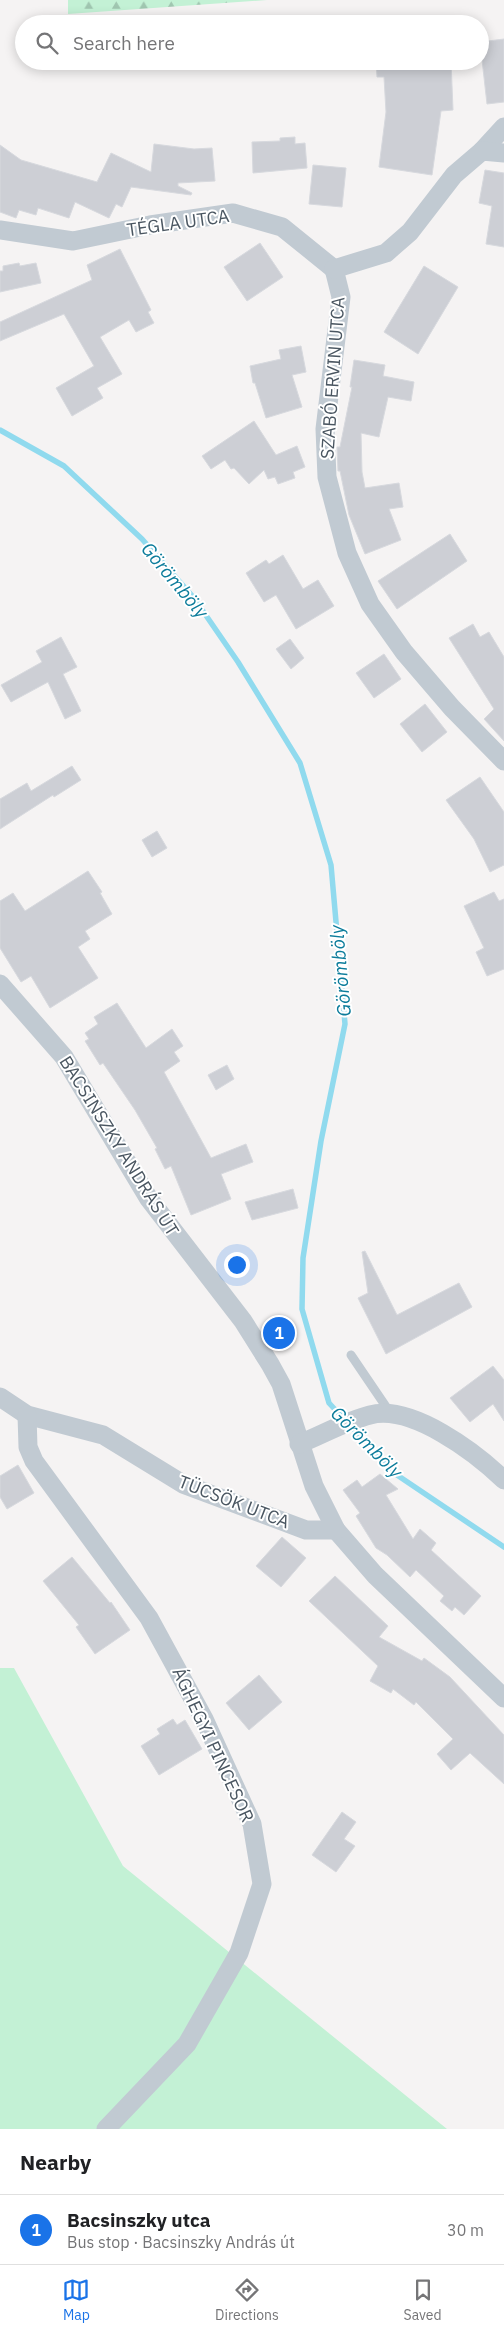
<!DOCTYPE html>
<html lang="en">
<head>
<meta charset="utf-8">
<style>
  :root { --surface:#fff; --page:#f6f6f6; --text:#202124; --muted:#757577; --line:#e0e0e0; --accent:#1a73e8 }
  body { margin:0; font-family:"IBM Plex Sans",sans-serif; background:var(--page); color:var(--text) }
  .you { position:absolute; left:236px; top:1264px; width:18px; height:18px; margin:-12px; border:4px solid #fff; border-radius:50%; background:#1a73e8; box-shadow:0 0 0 8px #1a73e833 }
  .badge { display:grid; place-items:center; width:32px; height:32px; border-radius:50%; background:var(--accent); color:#fff; font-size:16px; font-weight:700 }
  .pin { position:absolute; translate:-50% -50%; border:2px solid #fff; box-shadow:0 1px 5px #0006 }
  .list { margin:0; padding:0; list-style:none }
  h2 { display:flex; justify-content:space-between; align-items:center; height:65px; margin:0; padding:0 20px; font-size:21px }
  h2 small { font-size:16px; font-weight:400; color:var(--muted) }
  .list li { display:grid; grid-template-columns:32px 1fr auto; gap:15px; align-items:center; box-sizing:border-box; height:70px; padding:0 20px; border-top:1px solid var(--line) }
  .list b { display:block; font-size:19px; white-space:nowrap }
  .list p { margin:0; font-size:16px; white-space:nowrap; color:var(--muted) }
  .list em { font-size:16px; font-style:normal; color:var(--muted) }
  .icon { flex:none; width:28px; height:28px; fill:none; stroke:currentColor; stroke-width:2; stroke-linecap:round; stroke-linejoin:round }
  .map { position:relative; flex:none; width:504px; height:2129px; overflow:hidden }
  .search { position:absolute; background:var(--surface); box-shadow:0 2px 12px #0003; left:15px; right:15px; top:15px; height:55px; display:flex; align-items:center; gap:12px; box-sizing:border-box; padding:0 18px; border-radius:28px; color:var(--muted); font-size:19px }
  .sheet { height:135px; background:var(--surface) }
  nav { display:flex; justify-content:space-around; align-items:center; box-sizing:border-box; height:70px; border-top:1px solid var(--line); background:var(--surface); font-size:14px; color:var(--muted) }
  nav a { display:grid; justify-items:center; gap:2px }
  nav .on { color:var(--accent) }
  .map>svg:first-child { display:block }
  .forest { fill:url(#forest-firs) }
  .garden { fill:#c3f1d5 }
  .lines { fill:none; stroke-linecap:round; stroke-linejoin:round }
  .stream { stroke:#90daee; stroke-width:5.5 }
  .building { fill:#cdcfd5; stroke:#d7d9de }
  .lane { stroke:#c1cad2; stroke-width:9 }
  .street { stroke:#c1cad2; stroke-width:19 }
  .labels { text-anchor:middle; stroke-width:4; stroke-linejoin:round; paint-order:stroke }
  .street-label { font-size:18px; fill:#4a5661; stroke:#fff }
  .water-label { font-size:19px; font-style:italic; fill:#0c7c9b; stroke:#fff }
</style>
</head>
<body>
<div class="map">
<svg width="504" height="2129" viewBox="0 0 504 2129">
  <defs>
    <pattern id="forest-firs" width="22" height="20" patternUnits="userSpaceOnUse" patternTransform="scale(1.25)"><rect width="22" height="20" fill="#c3f1d5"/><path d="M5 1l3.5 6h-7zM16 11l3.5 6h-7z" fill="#a0c6b0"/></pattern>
  </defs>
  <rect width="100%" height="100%" fill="#f5f3f3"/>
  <polygon class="forest" points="68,0 267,0 68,14"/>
  <polygon class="garden" points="0,1668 14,1668 123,1866 447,2129 0,2129"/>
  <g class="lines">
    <polyline class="stream" points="0,430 64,466 142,539 194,598 238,662 300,763 331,865 345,1024 321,1141 303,1258 302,1309 329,1403 394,1473 504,1547"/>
  </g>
  <g class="building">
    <polygon points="504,39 504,102 487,104 480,42"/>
    <polygon points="376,61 451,61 453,110 441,111 432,175 379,167 386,112 384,77 377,77"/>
    <polygon points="295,137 295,144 305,143 307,168 253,173 252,142 280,141 280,138"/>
    <polygon points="154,144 194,149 212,148 215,181 178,183 178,186 192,193 191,195 131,187 122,207 116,204 109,218 75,202 69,218 38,208 36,215 19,210 16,218 0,212 0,145 21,160 97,182 111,153 151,172"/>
    <polygon points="313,165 346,168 342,207 309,204"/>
    <polygon points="485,170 504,173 504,247 486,244 492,206 479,203"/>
    <polygon points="260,243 283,277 247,301 224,267"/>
    <polygon points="120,249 151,310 148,312 154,323 136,332 129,320 100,337 122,374 97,388 103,398 72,416 56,388 94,366 64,314 0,341 0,322 92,280 87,265"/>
    <polygon points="19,263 20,266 36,263 41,283 0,292 0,271 3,271 3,266"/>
    <polygon points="424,266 458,287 418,354 384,332"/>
    <polygon points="301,346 306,372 292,375 302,407 266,418 255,383 253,383 250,366 281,359 279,350"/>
    <polygon points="354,360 385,365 383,376 414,382 411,401 388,397 379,437 361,433 362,472 365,488 399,483 403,507 389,509 401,540 365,554 349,515 340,471 338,471 337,447 340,447 352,387 350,387"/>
    <polygon points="254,421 276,455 297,446 305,467 293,472 295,478 278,484 275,477 268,479 264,470 249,484 234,468 231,469 225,460 211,469 202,456"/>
    <polygon points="450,534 467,561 397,609 378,581"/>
    <polygon points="283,555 303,589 318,580 334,606 296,629 276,595 264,602 246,573 266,560 269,564"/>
    <polygon points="473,624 480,637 489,632 504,657 504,741 484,719 494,709 449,638"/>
    <polygon points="61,637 77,667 63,674 81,711 65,719 48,682 11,702 1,685 42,662 36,651"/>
    <polygon points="290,639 304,658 291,669 276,649"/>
    <polygon points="384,654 401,679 374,698 356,673"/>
    <polygon points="425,704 447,732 422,752 400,724"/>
    <polygon points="72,766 81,780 54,797 53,795 0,829 0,799 27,783 31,791"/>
    <polygon points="480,777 504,812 504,865 490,872 474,839 446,800"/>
    <polygon points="157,831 167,848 152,857 142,840"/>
    <polygon points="88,871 102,892 100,893 112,914 85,931 90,939 78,947 98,978 50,1008 31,976 21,982 0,948 0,901 13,893 25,911"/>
    <polygon points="494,892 499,901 504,899 504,969 487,976 476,952 484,948 464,906"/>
    <polygon points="117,1003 146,1048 172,1029 183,1046 174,1052 180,1061 164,1072 211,1158 246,1144 253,1162 221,1174 231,1199 191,1215 171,1166 165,1169 155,1149 157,1148 135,1110 103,1063 100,1065 85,1041 89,1039 85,1033 98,1024 94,1017"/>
    <polygon points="227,1065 234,1079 216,1090 208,1075"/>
    <polygon points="293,1189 298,1208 252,1220 245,1202"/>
    <polygon points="365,1251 397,1315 459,1283 472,1307 386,1354 358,1298 368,1293 362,1252"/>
    <polygon points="493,1366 504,1380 504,1421 493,1404 470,1422 450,1398"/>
    <polygon points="18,1465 34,1493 7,1509 0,1497 0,1476"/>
    <polygon points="380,1474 398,1489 386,1495 413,1539 420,1529 436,1543 431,1550 481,1596 464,1615 455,1607 452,1611 440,1601 444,1596 416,1570 410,1577 387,1555 376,1548 356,1516 360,1513 343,1490 357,1480 362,1487"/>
    <polygon points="282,1537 306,1558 281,1587 256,1566"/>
    <polygon points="72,1557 110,1603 111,1602 130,1630 95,1654 76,1627 79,1625 43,1581"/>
    <polygon points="335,1576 388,1626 379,1637 422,1661 424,1658 450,1677 504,1735 504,1784 470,1753 451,1770 437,1754 453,1739 416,1702 414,1705 393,1689 391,1693 370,1681 378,1666 309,1601"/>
    <polygon points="259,1675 282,1702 249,1730 226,1703"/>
    <polygon points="173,1719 177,1725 185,1720 202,1749 159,1775 141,1746 160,1734 157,1729"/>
    <polygon points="342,1812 356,1822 344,1839 355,1846 336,1872 312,1855"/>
  </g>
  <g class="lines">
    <polyline class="lane" points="351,1355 391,1414"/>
    <g class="street">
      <polyline points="482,151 504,127"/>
      <polyline points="0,230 73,241 150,225 233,213 282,227 334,269"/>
      <polyline points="334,269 341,297 325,429 327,477 347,553 370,604 404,652 452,708 504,761"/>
      <polyline points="334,269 386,253 410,232 454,175 482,151 504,153"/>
      <polyline points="0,984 64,1057 149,1199 243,1321 270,1364 281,1384 314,1486 336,1530 375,1575 504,1698"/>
      <polyline points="0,1397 27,1415 103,1435 183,1484 306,1530 336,1530"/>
      <polyline points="27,1415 28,1447 34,1461 149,1618 204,1719 252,1824 262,1884 239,1953 187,2044 106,2129"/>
      <path d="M299,1444C322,1435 346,1421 370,1415C412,1404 476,1453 504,1480"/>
    </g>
  </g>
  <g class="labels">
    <g class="street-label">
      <text transform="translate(178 223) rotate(-8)" y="6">TÉGLA UTCA</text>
      <text transform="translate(333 378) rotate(-86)" y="6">SZABÓ ERVIN UTCA</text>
      <text transform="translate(119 1146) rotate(58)" y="6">BACSINSZKY ANDRÁS ÚT</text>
      <text transform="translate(234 1502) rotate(21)" y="6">TÜCSÖK UTCA</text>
      <text transform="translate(213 1745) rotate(65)" y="6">ÁGHEGYI PINCESOR</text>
    </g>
    <g class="water-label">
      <text transform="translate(175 580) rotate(50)" y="7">Görömböly</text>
      <text transform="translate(340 971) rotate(-95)" y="7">Görömböly</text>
      <text transform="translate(367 1442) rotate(45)" y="7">Görömböly</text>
    </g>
  </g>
</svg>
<div class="you"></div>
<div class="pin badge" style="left:279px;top:1333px">1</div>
<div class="search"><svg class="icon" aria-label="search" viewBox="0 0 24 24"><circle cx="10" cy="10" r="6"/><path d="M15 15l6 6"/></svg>Search here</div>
</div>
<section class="sheet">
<h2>Nearby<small></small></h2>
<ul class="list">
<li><span class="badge">1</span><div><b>Bacsinszky utca</b><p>Bus stop · Bacsinszky András út</p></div><em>30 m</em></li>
</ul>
</section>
<nav>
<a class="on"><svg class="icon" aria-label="map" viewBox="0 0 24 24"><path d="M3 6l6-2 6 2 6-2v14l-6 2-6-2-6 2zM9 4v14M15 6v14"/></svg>Map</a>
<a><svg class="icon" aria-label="directions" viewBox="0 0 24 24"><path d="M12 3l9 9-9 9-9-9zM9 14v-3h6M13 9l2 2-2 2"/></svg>Directions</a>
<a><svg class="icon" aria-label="saved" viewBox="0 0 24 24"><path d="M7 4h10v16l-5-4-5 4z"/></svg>Saved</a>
</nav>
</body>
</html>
